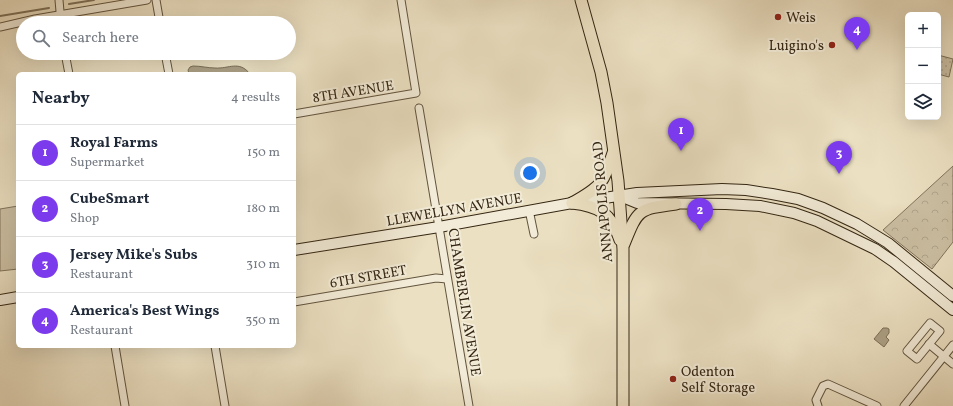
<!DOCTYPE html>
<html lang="en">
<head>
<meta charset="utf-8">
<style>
  :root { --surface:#fff; --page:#f6f6f7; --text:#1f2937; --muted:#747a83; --line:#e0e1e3; --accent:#7c3aed }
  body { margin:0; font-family:Vollkorn,serif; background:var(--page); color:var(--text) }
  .controls { position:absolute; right:12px; top:12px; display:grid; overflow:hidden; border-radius:6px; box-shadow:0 4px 16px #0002 }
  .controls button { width:36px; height:36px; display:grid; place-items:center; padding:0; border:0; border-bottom:1px solid var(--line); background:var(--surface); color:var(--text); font:20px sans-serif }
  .you { position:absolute; left:530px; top:173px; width:14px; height:14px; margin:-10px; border:3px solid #fff; border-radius:50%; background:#1a73e8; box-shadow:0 0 0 6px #1a73e833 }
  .badge { display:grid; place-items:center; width:26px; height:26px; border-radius:50%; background:var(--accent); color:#fff; font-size:13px; font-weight:700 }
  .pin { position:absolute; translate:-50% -33px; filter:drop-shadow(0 1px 2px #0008) }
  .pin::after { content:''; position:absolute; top:21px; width:14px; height:12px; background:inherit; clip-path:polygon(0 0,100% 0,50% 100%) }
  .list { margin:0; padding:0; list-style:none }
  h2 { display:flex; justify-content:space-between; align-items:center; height:52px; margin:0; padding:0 16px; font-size:17px }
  h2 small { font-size:13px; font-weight:400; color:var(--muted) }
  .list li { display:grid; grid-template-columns:26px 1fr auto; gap:12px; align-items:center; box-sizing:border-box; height:56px; padding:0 16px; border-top:1px solid var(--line) }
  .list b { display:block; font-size:15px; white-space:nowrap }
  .list p { margin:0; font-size:13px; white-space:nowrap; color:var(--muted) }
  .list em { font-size:13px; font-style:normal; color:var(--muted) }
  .icon { flex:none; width:22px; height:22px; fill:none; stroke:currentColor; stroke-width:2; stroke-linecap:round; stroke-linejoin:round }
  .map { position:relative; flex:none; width:953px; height:406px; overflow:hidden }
  .search { position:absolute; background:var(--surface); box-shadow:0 4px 16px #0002; left:16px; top:16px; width:280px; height:44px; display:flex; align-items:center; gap:10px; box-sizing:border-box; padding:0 14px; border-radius:22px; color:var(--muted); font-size:15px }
  .panel { position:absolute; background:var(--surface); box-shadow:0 4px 16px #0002; left:16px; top:72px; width:280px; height:276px; border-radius:6px }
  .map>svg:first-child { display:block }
  .forest { fill:url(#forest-crowns); stroke:#80735c }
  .park { fill:url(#park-dots); stroke:#80735c }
  .pitch { fill:#ccc0a4; stroke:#80735c }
  .water { fill:#ada186; stroke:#7d7058 }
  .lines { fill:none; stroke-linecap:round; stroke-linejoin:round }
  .stream { stroke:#7d7058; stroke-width:2 }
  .street-casing { stroke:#62543f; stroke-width:9 }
  .secondary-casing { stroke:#342613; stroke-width:12 }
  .primary-casing { stroke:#342613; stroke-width:13 }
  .street { stroke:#f2ebd7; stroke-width:7 }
  .secondary { stroke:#f2ebd7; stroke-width:10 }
  .primary { stroke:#ebe0c2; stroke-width:11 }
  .poi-dot { fill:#8f2418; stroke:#f2ebd7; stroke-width:1.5 }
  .labels { text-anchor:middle; stroke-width:4; stroke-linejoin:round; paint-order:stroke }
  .poi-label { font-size:14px; fill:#342613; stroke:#f2ebd7; text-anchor:start }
  .street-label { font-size:14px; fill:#342613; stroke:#f2ebd7 }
</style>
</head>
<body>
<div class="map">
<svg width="953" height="406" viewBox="0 0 953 406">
  <defs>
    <pattern id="forest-crowns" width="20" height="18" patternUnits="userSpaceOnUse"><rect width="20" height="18" fill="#ccc0a4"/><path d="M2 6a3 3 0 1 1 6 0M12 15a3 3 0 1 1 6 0" fill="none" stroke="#b0a58c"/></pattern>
    <pattern id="park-dots" width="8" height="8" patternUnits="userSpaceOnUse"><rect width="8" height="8" fill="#ccc0a4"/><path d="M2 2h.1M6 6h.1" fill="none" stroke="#b0a58c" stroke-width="1.8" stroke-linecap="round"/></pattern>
  </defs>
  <rect width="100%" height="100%" fill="#ebe0c2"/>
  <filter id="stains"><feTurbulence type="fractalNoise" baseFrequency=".005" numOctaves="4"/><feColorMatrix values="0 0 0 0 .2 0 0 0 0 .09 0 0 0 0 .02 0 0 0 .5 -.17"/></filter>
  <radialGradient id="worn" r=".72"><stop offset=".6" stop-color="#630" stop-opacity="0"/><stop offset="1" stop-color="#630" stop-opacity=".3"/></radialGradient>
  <polygon class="forest" points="953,166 953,242 932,269 883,230"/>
  <polygon class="park" points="938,55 953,59 949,77 938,74"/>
  <polygon class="pitch" points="18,206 18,269 0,271 0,209"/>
  <g class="water">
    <path d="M193,66C201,66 208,68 215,68C229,69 239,60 250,74H189L188,70L190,67Z"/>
    <polygon points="883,328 887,328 889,329 889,333 886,337 889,340 884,347 874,339"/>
  </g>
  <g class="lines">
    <g class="stream">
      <polyline points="69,4 94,0"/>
      <polyline points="0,16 49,8"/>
    </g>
    <g class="street-casing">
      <g id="street">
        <polyline points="59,0 61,23"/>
        <polyline points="156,0 160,23"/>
        <polyline points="0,27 35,19 147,0"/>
        <polyline points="65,53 69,74"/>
        <polyline points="165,53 169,74"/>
        <polyline points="419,108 469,406"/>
        <polyline points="294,114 416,93 401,0"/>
        <polyline points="529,210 534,234"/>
        <polyline points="294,302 436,278 447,279"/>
        <polygon points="930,323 940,331 917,359 907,351"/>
        <polyline points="929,344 953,364"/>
        <polyline points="115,346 125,406"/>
        <polyline points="215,346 225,406"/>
        <polyline points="818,406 816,400 823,386 828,384 877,406"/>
        <polyline points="904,406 953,345"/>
      </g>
    </g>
    <g class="secondary-casing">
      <g id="secondary">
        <polyline points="620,196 637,203 726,204 760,206 794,213 817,221 875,249 894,262 953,310"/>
        <polyline points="294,250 439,227 572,203 637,193 722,189 746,190 772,194 798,199 823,208 857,224 888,243 953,296"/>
        <polyline points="0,300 18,297"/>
      </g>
    </g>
    <g class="primary-casing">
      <g id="primary">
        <polyline points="581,0 601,72 607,103 618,181 623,249 623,406"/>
        <path d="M572,203C599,206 611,213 620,240"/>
        <path d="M572,203C601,187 603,184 613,153"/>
        <path d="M624,244C638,209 638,209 676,204"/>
      </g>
    </g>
    <use href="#street" class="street"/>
    <use href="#secondary" class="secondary"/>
    <use href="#primary" class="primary"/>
  </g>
  <g class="poi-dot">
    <circle cx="778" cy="17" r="4"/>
    <circle cx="832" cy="45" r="4"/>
    <circle cx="673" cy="379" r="4"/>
  </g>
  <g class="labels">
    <g class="poi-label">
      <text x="786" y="22">Weis</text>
      <text x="824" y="50" text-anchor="end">Luigino's</text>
      <text x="681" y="376">Odenton<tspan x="681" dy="16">Self Storage</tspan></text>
    </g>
    <g class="street-label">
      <text transform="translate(353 91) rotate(-9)" y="5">8TH AVENUE</text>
      <text transform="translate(602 202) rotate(-95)" y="5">ANNAPOLIS ROAD</text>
      <text transform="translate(454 209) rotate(-10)" y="5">LLEWELLYN AVENUE</text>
      <text transform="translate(368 276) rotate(-10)" y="5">6TH STREET</text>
      <text transform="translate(465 302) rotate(81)" y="5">CHAMBERLIN AVENUE</text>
    </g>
  </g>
  <rect width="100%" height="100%" filter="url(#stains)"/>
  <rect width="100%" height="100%" fill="url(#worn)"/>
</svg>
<div class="controls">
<button>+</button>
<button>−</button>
<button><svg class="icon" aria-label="layers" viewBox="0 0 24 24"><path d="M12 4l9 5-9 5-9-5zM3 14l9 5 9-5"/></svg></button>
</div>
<div class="you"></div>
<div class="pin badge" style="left:681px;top:151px">1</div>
<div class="pin badge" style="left:700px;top:231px">2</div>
<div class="pin badge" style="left:839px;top:174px">3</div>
<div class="pin badge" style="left:857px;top:50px">4</div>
<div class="search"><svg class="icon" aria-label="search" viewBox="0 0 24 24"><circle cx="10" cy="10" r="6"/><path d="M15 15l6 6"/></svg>Search here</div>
<section class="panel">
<h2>Nearby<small>4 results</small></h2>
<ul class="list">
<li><span class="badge">1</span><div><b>Royal Farms</b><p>Supermarket</p></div><em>150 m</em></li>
<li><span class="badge">2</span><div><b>CubeSmart</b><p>Shop</p></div><em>180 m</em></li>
<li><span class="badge">3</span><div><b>Jersey Mike's Subs</b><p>Restaurant</p></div><em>310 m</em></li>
<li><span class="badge">4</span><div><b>America's Best Wings</b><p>Restaurant</p></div><em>350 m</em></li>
</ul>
</section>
</div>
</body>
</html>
